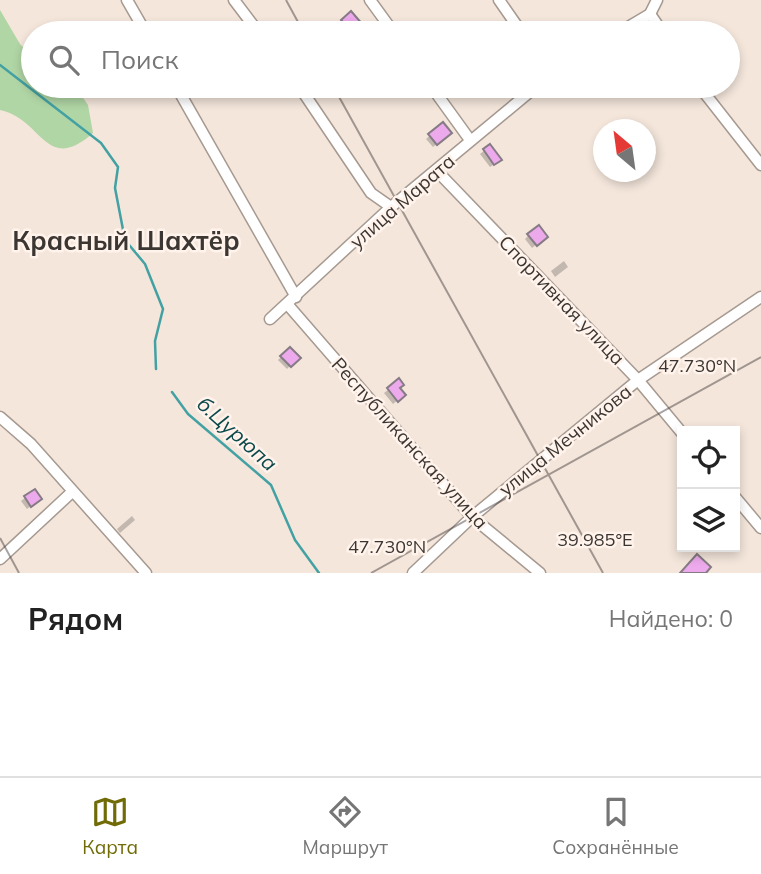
<!DOCTYPE html>
<html lang="ru">
<head>
<meta charset="utf-8">
<style>
  :root { --surface:#fff; --page:#f2f2f2; --text:#222; --muted:#767676; --line:#e0e0e0; --accent:#716b07 }
  body { margin:0; font-family:Mulish,sans-serif; background:var(--page); color:var(--text) }
  .controls { position:absolute; right:21px; bottom:21px; display:grid; overflow:hidden; border-radius:0px; box-shadow:0 4px 10px #0003 }
  .controls button { width:63px; height:63px; display:grid; place-items:center; padding:0; border:0; border-bottom:2px solid var(--line); background:var(--surface); color:var(--text); font:35px sans-serif }
  .compass { position:absolute; left:593px; top:119px; width:63px; height:63px; border-radius:50%; background:var(--surface); box-shadow:0 4px 10px #0003; rotate:331deg }
  .list { margin:0; padding:0; list-style:none }
  h2 { display:flex; justify-content:space-between; align-items:center; height:91px; margin:0; padding:0 28px; font-size:30px }
  h2 small { font-size:23px; font-weight:400; color:var(--muted) }
  .icon { flex:none; width:38px; height:38px; fill:none; stroke:currentColor; stroke-width:2; stroke-linecap:round; stroke-linejoin:round }
  .map { position:relative; flex:none; width:761px; height:573px; overflow:hidden }
  .search { position:absolute; background:var(--surface); box-shadow:0 4px 10px #0003; left:21px; right:21px; top:21px; height:77px; display:flex; align-items:center; gap:18px; box-sizing:border-box; padding:0 24px; border-radius:38px; color:var(--muted); font-size:26px }
  .sheet { height:203px; background:var(--surface) }
  nav { display:flex; justify-content:space-around; align-items:center; box-sizing:border-box; height:98px; border-top:2px solid var(--line); background:var(--surface); font-size:19px; color:var(--muted) }
  nav a { display:grid; justify-items:center; gap:4px }
  nav .on { color:var(--accent) }
  .map>svg:first-child { display:block }
  .green { fill:#b1d6a5 }
  .shadow { fill:#0003 }
  .lines { fill:none; stroke-linecap:round; stroke-linejoin:round }
  .stream { stroke:#43a1a4; stroke-width:2.5 }
  .building { fill:#eca9eb; stroke:#867b85; stroke-width:2 }
  .minor-casing { stroke:#a69990; stroke-width:13 }
  .minor { stroke:#fff; stroke-width:10 }
  .ticks { fill:none; stroke:#3b3632; stroke-width:2; stroke-opacity:0.45 }
  .labels { text-anchor:middle; stroke-width:5; stroke-linejoin:round; paint-order:stroke }
  .street-label { font-size:19px; fill:#3b3632; stroke:#fff3eb }
  .water-label { font-size:21px; font-style:italic; fill:#0c494b; stroke:#fff3eb }
  .district-label { font-size:26px; font-weight:bold; fill:#3b3632; stroke:#fff3eb }
  .ticks-label { font-size:18px; text-anchor:middle; fill:#3b3632; stroke:#fff3eb; stroke-width:5; stroke-linejoin:round; paint-order:stroke }
</style>
</head>
<body>
<div class="map">
<svg width="761" height="573" viewBox="0 0 761 573">
  <rect width="100%" height="100%" fill="#f4e6db"/>
  <path class="green" d="M0,10L20,44L33,57V86H75L88,105L93,133C45,175 43,119 0,110Z"/>
  <g class="shadow">
    <polygon points="351,14 361,25 352,33 347,33 339,24"/>
    <polygon points="443,124 447,136 433,147 426,139"/>
    <polygon points="490,146 496,163 490,167 480,154"/>
    <polygon points="528,236 542,240 532,248 525,239"/>
    <polygon points="564,261 568,267 555,277 551,271"/>
    <polygon points="290,349 298,358 287,369 278,360"/>
    <polygon points="399,381 399,388 404,395 393,404 384,393"/>
    <polygon points="34,491 36,502 27,509 21,501"/>
    <polygon points="132,516 135,520 120,533 117,529"/>
  </g>
  <g class="lines">
    <g class="stream">
      <polyline points="0,65 101,143 118,167 115,188 125,240 145,264 163,309 155,341 156,369"/>
      <polyline points="172,392 188,414 271,485 295,540 319,573"/>
    </g>
  </g>
  <g class="building">
    <polygon points="351,11 363,25 354,33 341,20"/>
    <polygon points="443,122 452,133 437,145 428,134"/>
    <polygon points="490,144 502,160 494,165 483,149"/>
    <polygon points="539,225 548,237 537,246 527,234"/>
    <polygon points="290,347 301,358 291,367 280,356"/>
    <polygon points="399,378 404,385 400,388 406,395 398,402 387,388"/>
    <polygon points="35,489 42,499 31,507 24,496"/>
    <polygon points="697,554 711,567 706,573 680,573"/>
  </g>
  <g class="lines">
    <g class="minor-casing">
      <g id="minor">
        <polyline points="127,0 146,33"/>
        <polyline points="234,0 259,33"/>
        <polyline points="370,0 394,33"/>
        <polyline points="499,0 522,33"/>
        <polyline points="650,14 663,33"/>
        <polyline points="618,33 650,14 657,0"/>
        <polyline points="176,86 296,297"/>
        <polyline points="299,86 371,193 391,207"/>
        <polyline points="431,86 470,140"/>
        <polyline points="699,86 761,165"/>
        <polyline points="437,171 638,380 682,433"/>
        <polyline points="288,305 472,517 540,573"/>
        <polyline points="270,319 391,207 537,86"/>
        <polyline points="0,417 31,444 146,573"/>
        <polyline points="735,497 761,528"/>
        <polyline points="0,559 72,492"/>
        <polyline points="413,573 472,517 638,380 761,297"/>
      </g>
    </g>
    <use href="#minor" class="minor"/>
  </g>
  <path class="ticks" d="M286,0L304,33M333,86L603,573M0,538L19,573M371,573L761,357"/>
  <g class="labels">
    <g class="street-label">
      <text transform="translate(402 201) rotate(-41)" y="7">улица Марата</text>
      <text transform="translate(562 300) rotate(46)" y="7">Спортивная улица</text>
      <text transform="translate(565 440) rotate(-39)" y="7">улица Мечникова</text>
      <text transform="translate(410 443) rotate(48)" y="7">Республиканская улица</text>
    </g>
    <g class="water-label">
      <text transform="translate(237 434) rotate(42)" y="7">б.Цурюпа</text>
    </g>
    <g class="district-label">
      <text x="126" y="250">Красный Шахтёр</text>
    </g>
  </g>
  <g class="ticks-label">
    <text x="697" y="372">47.730°N</text>
    <text x="595" y="546">39.985°E</text>
    <text x="387" y="553">47.730°N</text>
  </g>
</svg>
<div class="controls">
<button><svg class="icon" aria-label="locate" viewBox="0 0 24 24"><circle cx="12" cy="12" r="6"/><path d="M12 2v4M12 18v4M2 12h4M18 12h4"/></svg></button>
<button><svg class="icon" aria-label="layers" viewBox="0 0 24 24"><path d="M12 4l9 5-9 5-9-5zM3 14l9 5 9-5"/></svg></button>
</div>
<svg class="compass" viewBox="-18 -18 36 36"><path d="M0-13l5 13h-10z" fill="#e53935"/><path d="M0 13l5-13h-10z" fill="#767676"/></svg>
<div class="search"><svg class="icon" aria-label="search" viewBox="0 0 24 24"><circle cx="10" cy="10" r="6"/><path d="M15 15l6 6"/></svg>Поиск</div>
</div>
<section class="sheet">
<h2>Рядом<small>Найдено: 0</small></h2>
<ul class="list">
</ul>
</section>
<nav>
<a class="on"><svg class="icon" aria-label="map" viewBox="0 0 24 24"><path d="M3 6l6-2 6 2 6-2v14l-6 2-6-2-6 2zM9 4v14M15 6v14"/></svg>Карта</a>
<a><svg class="icon" aria-label="directions" viewBox="0 0 24 24"><path d="M12 3l9 9-9 9-9-9zM9 14v-3h6M13 9l2 2-2 2"/></svg>Маршрут</a>
<a><svg class="icon" aria-label="saved" viewBox="0 0 24 24"><path d="M7 4h10v16l-5-4-5 4z"/></svg>Сохранённые</a>
</nav>
</body>
</html>
